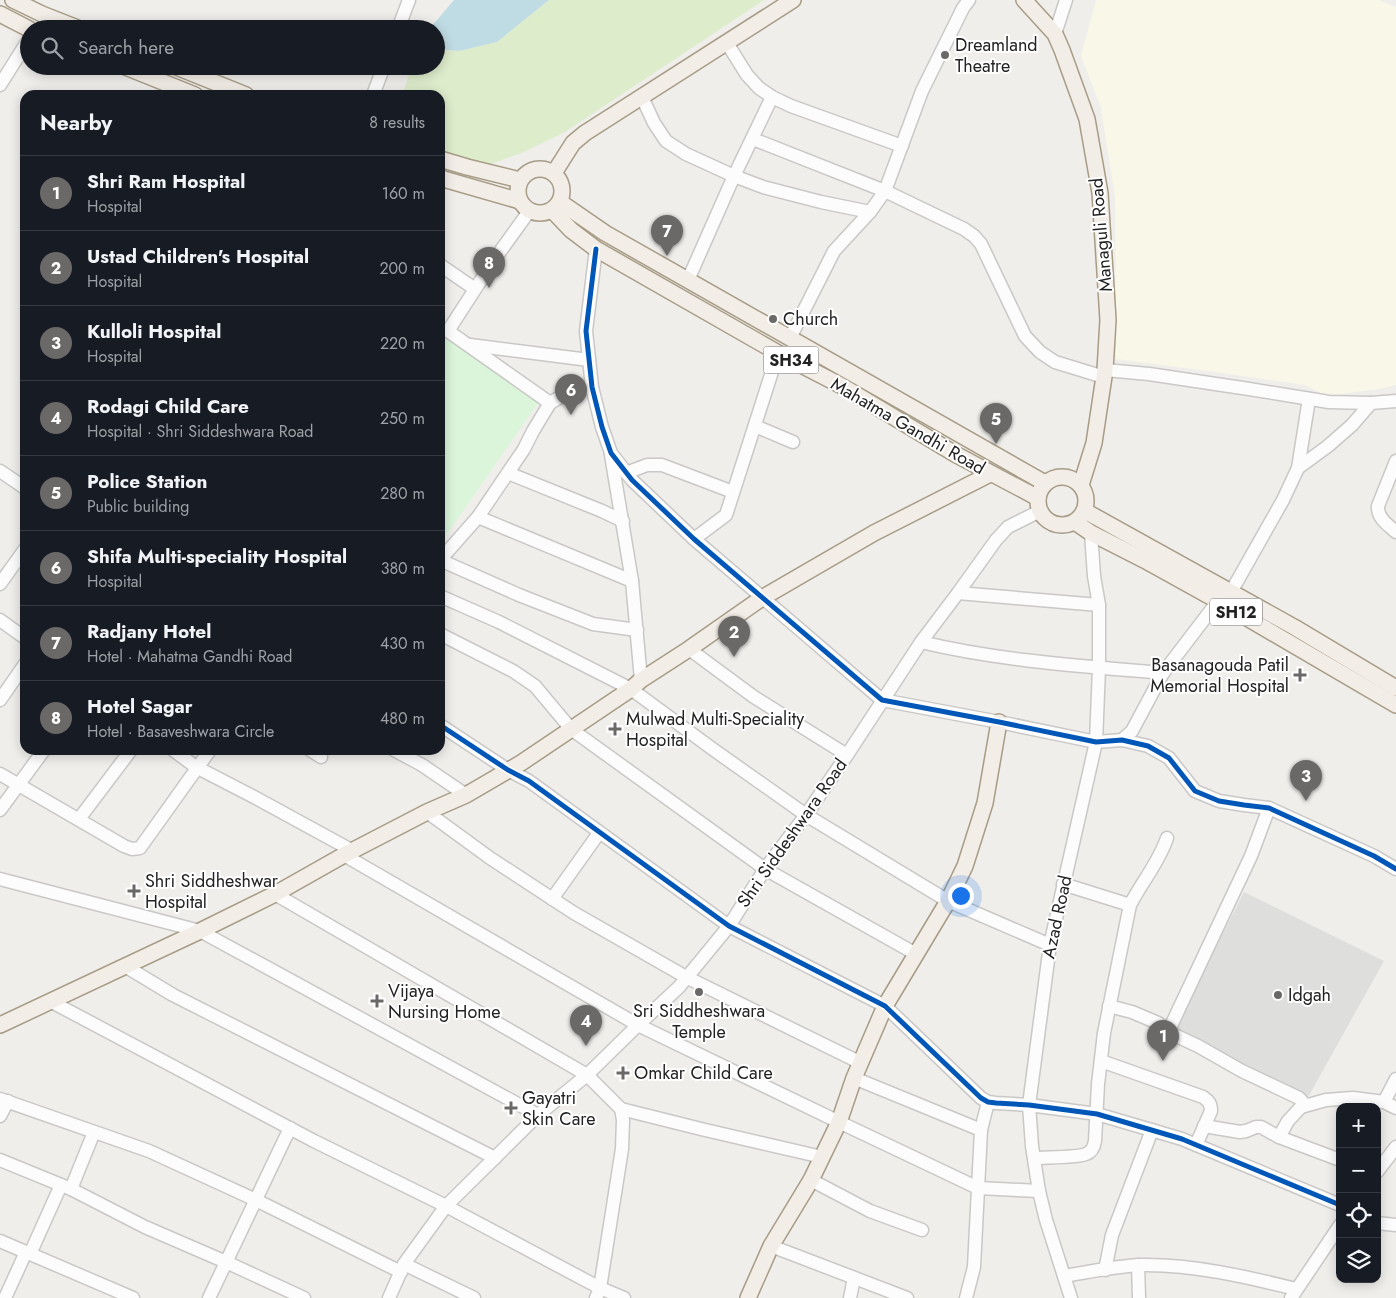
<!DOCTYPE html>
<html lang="en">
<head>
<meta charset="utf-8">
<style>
  :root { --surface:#171b24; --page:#20242c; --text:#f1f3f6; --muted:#9ea1a6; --line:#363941; --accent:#6a6968 }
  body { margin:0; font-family:Jost,sans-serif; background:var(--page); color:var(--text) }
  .controls { position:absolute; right:15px; bottom:15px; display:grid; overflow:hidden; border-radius:10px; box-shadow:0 2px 12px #0003 }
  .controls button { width:45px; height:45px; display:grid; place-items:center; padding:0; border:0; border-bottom:1px solid var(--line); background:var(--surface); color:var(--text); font:25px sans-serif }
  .you { position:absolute; left:960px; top:895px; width:18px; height:18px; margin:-12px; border:4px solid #fff; border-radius:50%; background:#1a73e8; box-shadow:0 0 0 8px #1a73e833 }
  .badge { display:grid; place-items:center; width:32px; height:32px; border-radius:50%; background:var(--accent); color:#fff; font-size:16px; font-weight:700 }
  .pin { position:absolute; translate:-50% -41px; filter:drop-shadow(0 1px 2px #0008) }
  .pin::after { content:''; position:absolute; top:26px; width:18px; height:15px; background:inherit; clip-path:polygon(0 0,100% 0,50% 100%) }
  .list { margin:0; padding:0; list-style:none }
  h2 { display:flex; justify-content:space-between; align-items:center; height:65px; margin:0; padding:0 20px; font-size:21px }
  h2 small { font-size:16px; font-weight:400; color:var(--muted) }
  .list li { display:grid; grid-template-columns:32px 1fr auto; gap:15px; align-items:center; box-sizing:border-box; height:75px; padding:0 20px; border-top:1px solid var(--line) }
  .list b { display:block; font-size:19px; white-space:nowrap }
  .list p { margin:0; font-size:16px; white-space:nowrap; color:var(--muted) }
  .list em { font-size:16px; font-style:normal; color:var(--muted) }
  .icon { flex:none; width:28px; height:28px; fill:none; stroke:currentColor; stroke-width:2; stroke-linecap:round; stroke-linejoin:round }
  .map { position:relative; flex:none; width:1396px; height:1298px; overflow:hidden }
  .search { position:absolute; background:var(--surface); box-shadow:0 2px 12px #0003; left:20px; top:20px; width:425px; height:55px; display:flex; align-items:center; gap:12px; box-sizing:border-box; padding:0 18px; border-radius:28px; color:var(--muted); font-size:19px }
  .panel { position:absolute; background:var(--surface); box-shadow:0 2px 12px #0003; left:20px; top:90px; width:425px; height:665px; border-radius:15px }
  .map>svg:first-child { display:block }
  .education { fill:#f8f7e8 }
  .religious { fill:#dededc }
  .grass { fill:#ddeccb }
  .park { fill:#daf5da }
  .water { fill:#bfdbe3 }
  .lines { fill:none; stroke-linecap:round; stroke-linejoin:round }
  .minor-casing { stroke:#c9c8c7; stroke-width:15 }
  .major-casing { stroke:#a79c86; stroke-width:18 }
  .minor { stroke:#fdfcfc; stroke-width:12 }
  .major { stroke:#f3ede7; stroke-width:15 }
  .cycleway-casing { stroke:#fff; stroke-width:8 }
  .cycleway { stroke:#0057b8; stroke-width:5 }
  .poi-dot { fill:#6a6968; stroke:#fff; stroke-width:2 }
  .labels { text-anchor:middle; stroke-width:4; stroke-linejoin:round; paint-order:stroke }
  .shield { fill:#fff; stroke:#646464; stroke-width:1 }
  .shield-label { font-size:16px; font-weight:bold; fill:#222 }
  .poi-label { font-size:18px; fill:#222; stroke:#fff; text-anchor:start }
  .street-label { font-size:18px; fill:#222; stroke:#fff }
</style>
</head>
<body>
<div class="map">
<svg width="1396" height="1298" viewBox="0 0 1396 1298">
  <rect width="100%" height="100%" fill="#f0eeeb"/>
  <polygon class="education" points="1096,0 1379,0 1396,7 1396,385 1385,388 1327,396 1305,385 1215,372 1116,359 1115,197 1101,108 1081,56"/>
  <polygon class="religious" points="1244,892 1384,961 1307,1099 1174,1029"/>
  <polygon class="grass" points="549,0 764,0 565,132 524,152 485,166 440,152 440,95 402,95 412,66 436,66 436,49 459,51 497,42"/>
  <polygon class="park" points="440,334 540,400 440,544"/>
  <polygon class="water" points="454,0 549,0 497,42 459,51 436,49 436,29 428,29 437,20"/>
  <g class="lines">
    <g class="minor-casing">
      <g id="minor">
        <polyline points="398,29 409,0"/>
        <polyline points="1055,34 1066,0"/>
        <polyline points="727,43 747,75 759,88 772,97 791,106 902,146"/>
        <polyline points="0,85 29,39"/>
        <polyline points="373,95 384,66"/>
        <polyline points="642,97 654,123 666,141 686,154 734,176 763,187 821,202 870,212"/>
        <polyline points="753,139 885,191 964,229 974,236 981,244 1025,336 1040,352 1055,362 1104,377"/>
        <polyline points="530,210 494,260 448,331 550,403 572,390 592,387"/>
        <polyline points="596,249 586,331 592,387 602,427 611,453 632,480 694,539 882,700 999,722 1096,742 1122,740 1148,746 1169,758 1195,791 1219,801 1244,805 1269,808 1374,856 1396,869"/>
        <polyline points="440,265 475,289"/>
        <polyline points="688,280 734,176 772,97"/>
        <polyline points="790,338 834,251 870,212 885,191 922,91 963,8 969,0"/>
        <polyline points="470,345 589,360"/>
        <polyline points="1105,370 1149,374 1249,389 1329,402 1371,403 1396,401"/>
        <polyline points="755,426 793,442"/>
        <polyline points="611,455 632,581 641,680"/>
        <path d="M1396,461L1378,506C1377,518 1388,525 1396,532"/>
        <polyline points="1298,468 1328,446 1352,425 1371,403"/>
        <polyline points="0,471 25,488"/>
        <polyline points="508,473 602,511 623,521"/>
        <polyline points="626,473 647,465 662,465 733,492"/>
        <polyline points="478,517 632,581"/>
        <polyline points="694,539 726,515 778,353"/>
        <polyline points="440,560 519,595 593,624 637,630"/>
        <polyline points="440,560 478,517 524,449 533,431 550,403"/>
        <polyline points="0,584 25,549"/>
        <polyline points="1231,592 1283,500 1298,468 1309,399"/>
        <polyline points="958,593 1099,605"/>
        <polyline points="440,596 499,622 631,689 714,750 806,815 948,901 1050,945"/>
        <polyline points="0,620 25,638"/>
        <polyline points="440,634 513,671 535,686 571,729 765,869 916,954"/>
        <path d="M921,642C1000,661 1082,666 1163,673"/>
        <polyline points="689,649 754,697 847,755"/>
        <polyline points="0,700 25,664"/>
        <polyline points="440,725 508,770 529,781 729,926 885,1006 981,1098 988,1102 996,1103 1029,1105 1097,1114 1182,1139 1340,1205"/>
        <polyline points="1122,740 1132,731 1163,673 1218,601"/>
        <polyline points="173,750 196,767 256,798 353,851"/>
        <polyline points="310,750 321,757"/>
        <polyline points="394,750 422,765 466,795"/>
        <polyline points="0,774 124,846 132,849 140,848 210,750"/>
        <polyline points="0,810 44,750"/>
        <polyline points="427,812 490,858 574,913 686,977 861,1063"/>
        <polyline points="79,819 131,750"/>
        <polyline points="344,855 638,1025 839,1122 978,1188 1039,1191"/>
        <polyline points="0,879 200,931 538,1115"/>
        <polyline points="1063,884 1130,905"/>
        <polyline points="275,894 587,1075 621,1109 623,1120 622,1149 600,1288 596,1298"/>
        <polyline points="552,899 599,833"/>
        <polyline points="125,966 173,995 495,1158"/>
        <polyline points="50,1001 314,1141 446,1206 600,1288 624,1298"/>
        <polyline points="1109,1006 1132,1012 1158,1023 1168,1032 1198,1046 1242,1071 1299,1098 1305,1105"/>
        <polyline points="1168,1032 1251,856 1269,808"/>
        <path d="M1101,1061L1203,1097C1209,1101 1211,1104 1211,1111L1196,1145"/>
        <polyline points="854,1078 981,1130"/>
        <polyline points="0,1099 149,1151 256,1200 401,1272"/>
        <polyline points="1384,1102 1396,1079"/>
        <polyline points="621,1109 701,1129 822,1157"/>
        <polyline points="0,1116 8,1101"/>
        <polyline points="1204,1126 1240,1132 1246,1131 1256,1127 1261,1127 1279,1137 1340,1160"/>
        <polyline points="1279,1137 1288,1121 1301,1107 1326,1100 1353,1098 1384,1102 1396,1108"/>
        <path d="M1034,1158C1046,1157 1077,1158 1086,1154C1092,1152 1094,1147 1095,1141L1098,1084L1104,1033L1130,905C1142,882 1159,862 1167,838"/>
        <polyline points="0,1160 71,1189 145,1227 226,1262 304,1298"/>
        <polyline points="1377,1172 1396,1147"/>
        <polyline points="811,1180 870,1211 922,1230"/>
        <polyline points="71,1189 94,1132"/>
        <polyline points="1377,1223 1396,1225"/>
        <polyline points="0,1241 133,1298"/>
        <polyline points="771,1246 907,1298"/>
        <polyline points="30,1254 61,1185"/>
        <polyline points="404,1264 474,1298"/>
        <polyline points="1138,1265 1139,1298"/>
        <polyline points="1105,1270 1112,1235 1152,1130"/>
        <path d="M1064,1276C1089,1272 1116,1266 1141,1265C1192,1264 1247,1277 1296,1289"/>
        <polyline points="5,1298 26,1252"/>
        <polyline points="209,1298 290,1128"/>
        <polyline points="389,1298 404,1264 446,1206 538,1115 587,1075 638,1025 679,987 729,926 765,869 806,815 847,755 921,642 958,593 996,540 1008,527 1040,511"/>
        <polyline points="850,1298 854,1278"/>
        <polyline points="966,1298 974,1267 981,1130 988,1102"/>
        <polyline points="1071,1298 1046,1220 1039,1191 1032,1146 1029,1105 1050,945 1096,742 1099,668 1099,605 1094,576 1091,533"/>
        <polyline points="1291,1298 1340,1225"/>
      </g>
    </g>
    <g class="major-casing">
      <g id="major">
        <polyline points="13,0 42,14 80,29"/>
        <polyline points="1024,0 1055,34 1062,50 1087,119 1100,193 1108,320 1105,370 1094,443 1081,485"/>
        <polyline points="0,14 29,29"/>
        <polyline points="123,66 195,95"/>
        <polyline points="174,66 246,95"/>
        <polyline points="440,159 467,167 520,180"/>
        <circle cx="540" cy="191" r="22"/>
        <polyline points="554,173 573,143 585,133 793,0"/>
        <polyline points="440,178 520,201"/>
        <polyline points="560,202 605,233 1045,483"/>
        <polyline points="552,210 571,230 596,249 778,353 842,386 955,454 1038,498"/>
        <circle cx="1062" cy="501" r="24"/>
        <polyline points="1085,511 1294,627 1396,688"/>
        <polyline points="1075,522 1091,533 1144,560 1218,601 1396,705"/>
        <polyline points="0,1025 200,931 275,894 344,855 427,812 466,795 521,763 631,689 641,680 689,649 762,598 874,533 990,474"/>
        <polyline points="748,1298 771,1246 811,1180 839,1122 854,1078 885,1006 948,901 965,866 985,803 999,722"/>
      </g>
    </g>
    <use href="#minor" class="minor"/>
    <use href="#major" class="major"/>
    <g class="cycleway-casing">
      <g id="cycleway">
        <polyline points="596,249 586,331 592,387 602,427 611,453 632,480 694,539 882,700 999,722 1096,742 1122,740 1148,746 1169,758 1195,791 1219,801 1244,805 1269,808 1374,856 1396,869"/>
        <polyline points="440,725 508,770 529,781 729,926 885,1006 981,1098 988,1102 996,1103 1029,1105 1097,1114 1182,1139 1340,1205"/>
      </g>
    </g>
    <use href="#cycleway" class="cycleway"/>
  </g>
  <g class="poi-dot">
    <circle cx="945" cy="55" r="5"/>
    <circle cx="773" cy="319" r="5"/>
    <path d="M1297.5 667.5h5v5h5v5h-5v5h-5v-5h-5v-5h5z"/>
    <path d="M612.5 721.5h5v5h5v5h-5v5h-5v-5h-5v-5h5z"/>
    <path d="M131.5 883.5h5v5h5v5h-5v5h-5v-5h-5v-5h5z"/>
    <circle cx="699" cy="992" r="5"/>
    <circle cx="1278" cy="995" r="5"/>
    <path d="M374.5 993.5h5v5h5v5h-5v5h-5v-5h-5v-5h5z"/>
    <path d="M620.5 1065.5h5v5h5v5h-5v5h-5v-5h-5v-5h5z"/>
    <path d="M508.5 1100.5h5v5h5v5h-5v5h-5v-5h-5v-5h5z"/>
  </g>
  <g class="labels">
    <g class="shield">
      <rect x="763.5" y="346.5" width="55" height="27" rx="4"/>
      <rect x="1210" y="598.5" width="52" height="27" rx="4"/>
    </g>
    <g class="shield-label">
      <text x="791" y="366">SH34</text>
      <text x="1236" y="618">SH12</text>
    </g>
    <g class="poi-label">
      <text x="955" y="51">Dreamland<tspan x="955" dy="21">Theatre</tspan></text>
      <text x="783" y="325">Church</text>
      <text x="1289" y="671" text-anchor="end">Basanagouda Patil<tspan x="1289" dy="21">Memorial Hospital</tspan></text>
      <text x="626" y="725">Mulwad Multi-Speciality<tspan x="626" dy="21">Hospital</tspan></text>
      <text x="145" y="887">Shri Siddheshwar<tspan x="145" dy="21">Hospital</tspan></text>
      <text x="388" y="997">Vijaya<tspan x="388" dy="21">Nursing Home</tspan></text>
      <text x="1288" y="1001">Idgah</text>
      <text x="699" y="1017" text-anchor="middle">Sri Siddheshwara<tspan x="699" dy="21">Temple</tspan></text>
      <text x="634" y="1079">Omkar Child Care</text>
      <text x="522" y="1104">Gayatri<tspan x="522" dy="21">Skin Care</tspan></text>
    </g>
    <g class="street-label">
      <text transform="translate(1101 235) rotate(-95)" y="6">Managuli Road</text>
      <text transform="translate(908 426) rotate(30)" y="6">Mahatma Gandhi Road</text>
      <text transform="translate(792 833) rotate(-55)" y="6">Shri Siddeshwara Road</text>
      <text transform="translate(1057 917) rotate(-78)" y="6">Azad Road</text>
    </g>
  </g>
</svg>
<div class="controls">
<button>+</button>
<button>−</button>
<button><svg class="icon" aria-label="locate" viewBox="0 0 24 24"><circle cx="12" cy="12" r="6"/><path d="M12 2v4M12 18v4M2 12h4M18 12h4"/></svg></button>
<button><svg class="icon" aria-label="layers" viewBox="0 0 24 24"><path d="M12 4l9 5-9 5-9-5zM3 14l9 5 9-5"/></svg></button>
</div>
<div class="you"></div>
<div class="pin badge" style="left:1163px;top:1061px">1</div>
<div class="pin badge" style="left:734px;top:657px">2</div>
<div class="pin badge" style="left:1306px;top:801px">3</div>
<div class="pin badge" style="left:586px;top:1046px">4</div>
<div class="pin badge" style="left:996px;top:444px">5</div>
<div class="pin badge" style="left:571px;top:415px">6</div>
<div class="pin badge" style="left:667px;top:256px">7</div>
<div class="pin badge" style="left:489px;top:288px">8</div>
<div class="search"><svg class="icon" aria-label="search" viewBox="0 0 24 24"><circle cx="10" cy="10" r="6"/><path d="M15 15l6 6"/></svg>Search here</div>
<section class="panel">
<h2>Nearby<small>8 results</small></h2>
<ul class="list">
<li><span class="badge">1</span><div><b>Shri Ram Hospital</b><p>Hospital</p></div><em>160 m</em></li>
<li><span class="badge">2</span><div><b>Ustad Children's Hospital</b><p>Hospital</p></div><em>200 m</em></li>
<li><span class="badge">3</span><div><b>Kulloli Hospital</b><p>Hospital</p></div><em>220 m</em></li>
<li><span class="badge">4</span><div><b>Rodagi Child Care</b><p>Hospital · Shri Siddeshwara Road</p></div><em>250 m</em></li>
<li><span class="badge">5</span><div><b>Police Station</b><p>Public building</p></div><em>280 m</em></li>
<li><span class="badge">6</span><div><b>Shifa Multi-speciality Hospital</b><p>Hospital</p></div><em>380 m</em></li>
<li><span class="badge">7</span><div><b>Radjany Hotel</b><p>Hotel · Mahatma Gandhi Road</p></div><em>430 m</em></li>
<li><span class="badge">8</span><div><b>Hotel Sagar</b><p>Hotel · Basaveshwara Circle</p></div><em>480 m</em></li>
</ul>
</section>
</div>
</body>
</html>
